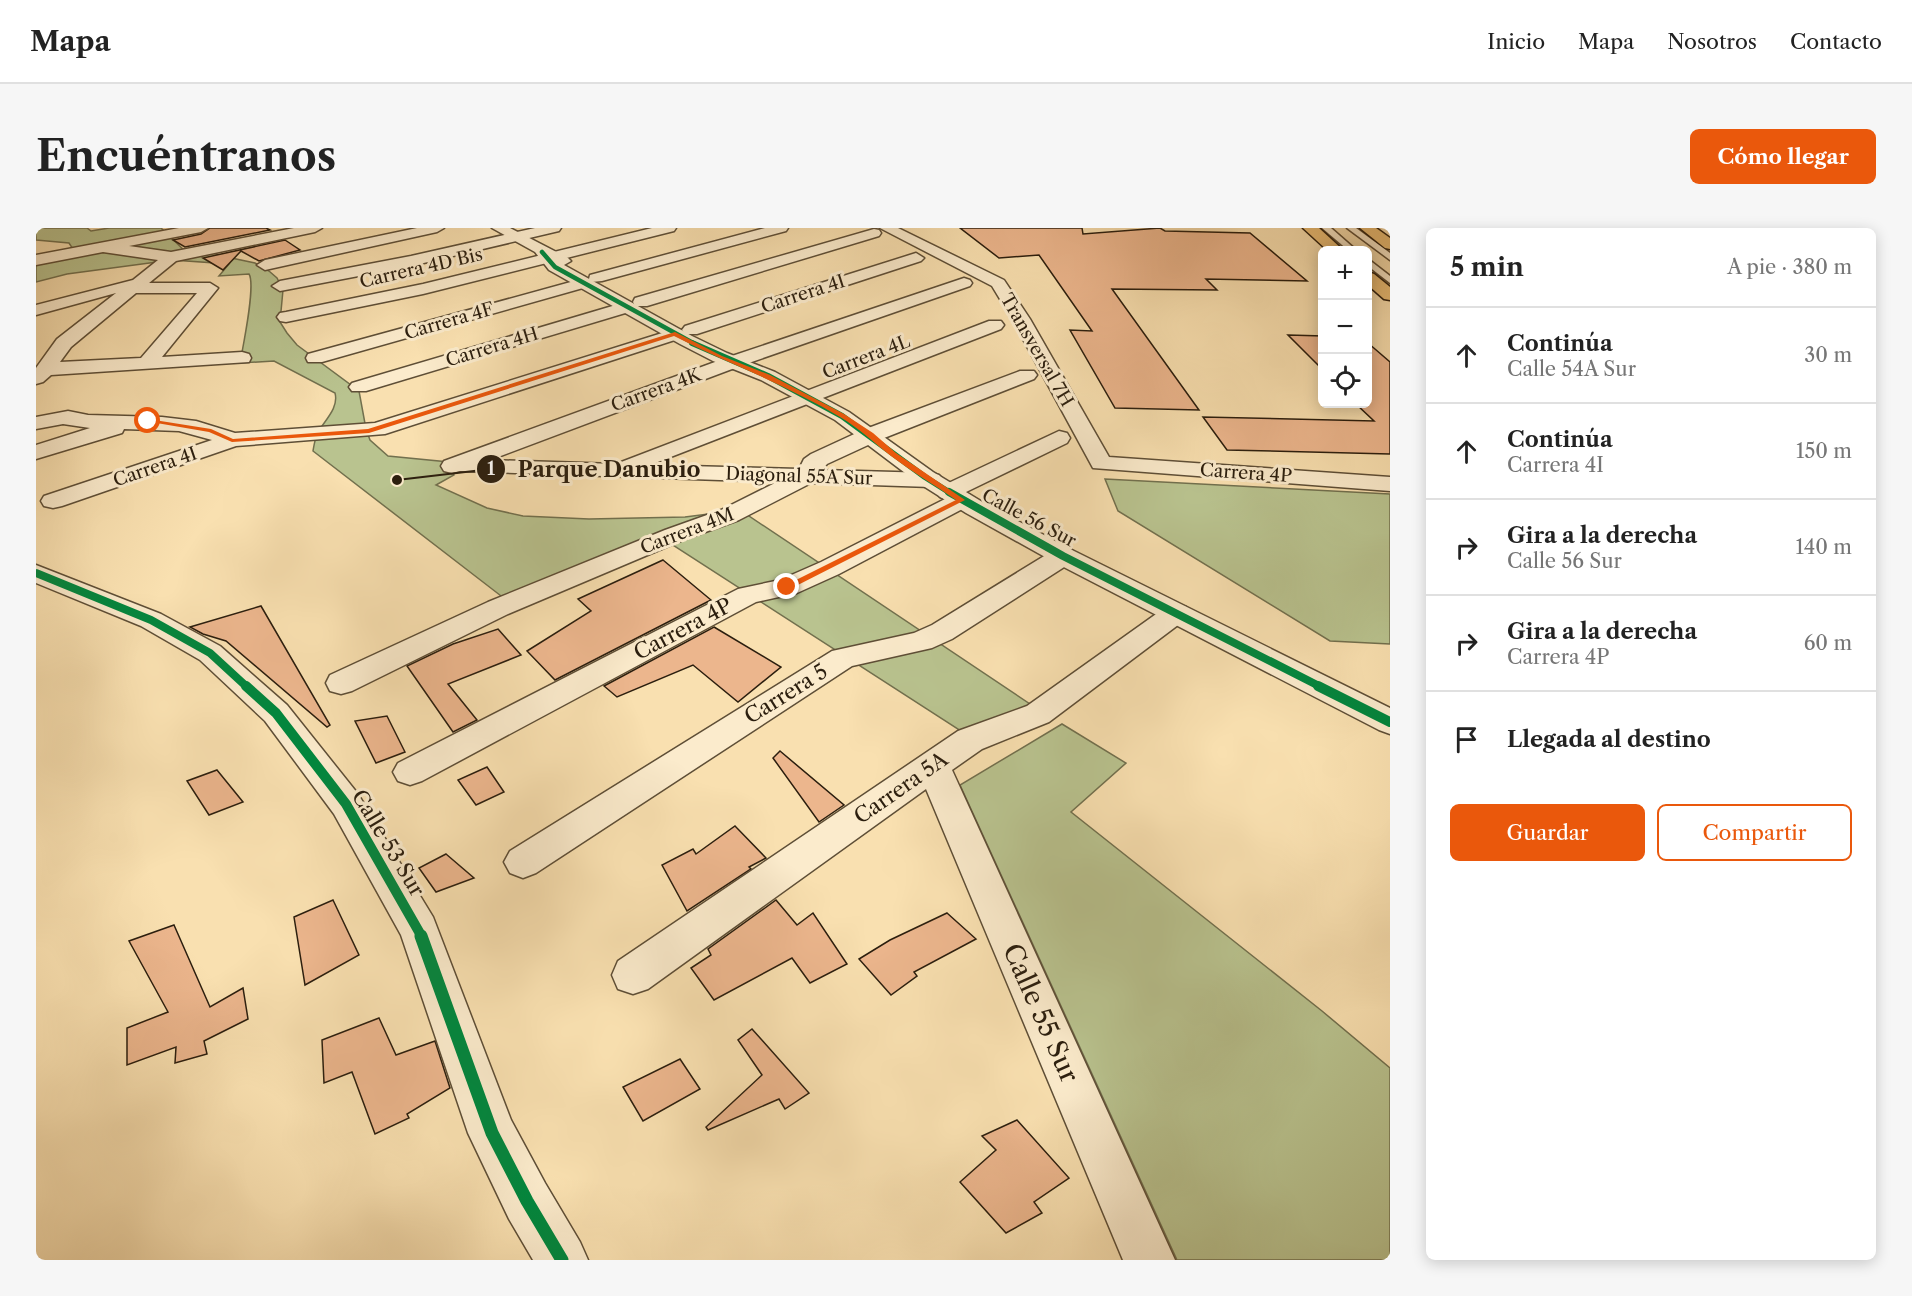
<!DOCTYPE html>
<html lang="es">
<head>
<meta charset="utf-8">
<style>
  :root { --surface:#fff; --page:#f6f6f6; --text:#222; --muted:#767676; --line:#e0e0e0; --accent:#ea580c }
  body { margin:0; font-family:"Libre Caslon Text",serif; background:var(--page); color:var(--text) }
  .controls { position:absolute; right:18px; top:18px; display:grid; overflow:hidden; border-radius:9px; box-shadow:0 3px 15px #0003 }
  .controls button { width:54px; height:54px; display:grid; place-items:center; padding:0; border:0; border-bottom:2px solid var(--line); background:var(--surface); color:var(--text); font:30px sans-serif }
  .stop { position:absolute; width:18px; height:18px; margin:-14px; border:4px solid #ea580c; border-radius:50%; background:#fff }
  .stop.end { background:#ea580c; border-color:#fff; box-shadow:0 2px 6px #0008 }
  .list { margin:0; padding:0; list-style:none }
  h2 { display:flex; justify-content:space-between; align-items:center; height:78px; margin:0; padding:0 24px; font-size:26px }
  h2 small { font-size:20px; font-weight:400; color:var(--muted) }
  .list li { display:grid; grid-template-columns:39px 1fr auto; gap:18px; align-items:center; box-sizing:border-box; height:96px; padding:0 24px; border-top:2px solid var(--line) }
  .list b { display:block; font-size:22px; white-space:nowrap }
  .list p { margin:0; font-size:20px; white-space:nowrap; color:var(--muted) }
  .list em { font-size:20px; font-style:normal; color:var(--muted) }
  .actions { display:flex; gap:12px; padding:18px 24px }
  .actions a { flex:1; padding:14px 0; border:2px solid var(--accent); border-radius:9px; text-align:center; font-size:21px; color:var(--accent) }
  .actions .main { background:var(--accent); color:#fff }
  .icon { flex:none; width:33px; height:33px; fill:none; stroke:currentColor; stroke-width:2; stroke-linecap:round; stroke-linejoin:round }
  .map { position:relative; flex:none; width:1354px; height:1032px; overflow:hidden; border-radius:9px }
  header { display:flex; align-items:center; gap:36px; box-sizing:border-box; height:84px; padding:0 30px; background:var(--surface); border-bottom:2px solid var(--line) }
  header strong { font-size:28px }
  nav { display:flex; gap:33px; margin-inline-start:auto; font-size:21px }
  .intro { display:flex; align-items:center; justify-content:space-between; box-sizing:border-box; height:144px; padding:0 36px }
  h1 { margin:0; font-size:42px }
  .button { padding:15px 27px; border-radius:9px; background:var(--accent); color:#fff; font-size:21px; font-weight:700 }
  main { display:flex; gap:36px; padding:0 36px }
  aside { flex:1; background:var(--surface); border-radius:9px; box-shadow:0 3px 15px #0003 }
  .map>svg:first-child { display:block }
  .green { fill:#b9c38f; stroke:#72704e; stroke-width:1.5 }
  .building { fill:#ecb68d; stroke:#2b1e0e; stroke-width:1.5 }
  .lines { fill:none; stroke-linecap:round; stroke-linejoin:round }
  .service-casing { stroke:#5e4e36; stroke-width:3 }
  .minor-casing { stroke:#5e4e36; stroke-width:3 }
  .tertiary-casing { stroke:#5e4e36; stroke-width:3 }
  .primary-casing { stroke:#2b1e0e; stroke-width:3 }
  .service { fill:#fbebcc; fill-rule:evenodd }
  .minor { fill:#fbebcc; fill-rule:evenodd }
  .tertiary { fill:#fbebcc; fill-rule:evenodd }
  .primary { fill:#ecc078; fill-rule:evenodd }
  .cycleway-far4-casing { stroke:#fbebcc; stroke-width:6 }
  .cycleway-far3-casing { stroke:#fbebcc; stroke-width:8 }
  .cycleway-far2-casing { stroke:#fbebcc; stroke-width:10 }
  .cycleway-far1-casing { stroke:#fbebcc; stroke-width:14 }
  .cycleway-casing { stroke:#fbebcc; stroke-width:16 }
  .cycleway-far4 { stroke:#00873e; stroke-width:4.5 }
  .cycleway-far3 { stroke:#00873e; stroke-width:6 }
  .cycleway-far2 { stroke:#00873e; stroke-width:8 }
  .cycleway-far1 { stroke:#00873e; stroke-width:10 }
  .cycleway { stroke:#00873e; stroke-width:13 }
  .route { fill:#ea580c }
  .labels { text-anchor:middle; stroke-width:6; stroke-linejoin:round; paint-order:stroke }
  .far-street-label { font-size:18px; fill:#2b1e0e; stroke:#fbebcc }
  .street-label { font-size:21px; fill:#2b1e0e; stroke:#fbebcc }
  .near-street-label { font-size:26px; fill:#2b1e0e; stroke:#fbebcc }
  .leader { fill:none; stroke:#2b1e0e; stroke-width:2 }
  .callout-dot { fill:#2b1e0e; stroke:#fbebcc; stroke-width:2 }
  .mark-label { font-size:18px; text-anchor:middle; font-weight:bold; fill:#fff }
  .callout-label { font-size:22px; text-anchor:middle; font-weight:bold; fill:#2b1e0e; stroke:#fbebcc; stroke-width:6; stroke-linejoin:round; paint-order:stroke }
</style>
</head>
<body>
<header>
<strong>Mapa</strong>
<nav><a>Inicio</a><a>Mapa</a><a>Nosotros</a><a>Contacto</a></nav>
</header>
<div class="intro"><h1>Encuéntranos</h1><a class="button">Cómo llegar</a></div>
<main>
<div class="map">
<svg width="1354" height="1032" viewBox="0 0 1354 1032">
  <rect width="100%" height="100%" fill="#f9e0b0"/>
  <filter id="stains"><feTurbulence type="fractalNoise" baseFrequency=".00333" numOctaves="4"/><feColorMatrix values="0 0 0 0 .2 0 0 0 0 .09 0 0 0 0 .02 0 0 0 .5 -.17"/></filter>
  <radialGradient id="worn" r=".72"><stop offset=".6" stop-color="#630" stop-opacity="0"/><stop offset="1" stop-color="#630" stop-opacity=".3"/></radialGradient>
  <g class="green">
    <path d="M0,0H51L55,3L73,0H125L153,27L172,23L186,28L219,35L233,43L241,50L247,62L244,94L251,105L261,117L323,163L330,201L334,212L352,228L413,234L418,247L400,257L451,280L487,288L553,291L649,289L704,282L1000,480L931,507L623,308L469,371L277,223C278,217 279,210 282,204C289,192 303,180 299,165L238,133L204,135C207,118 220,57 213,46L183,48L193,36L136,32L31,46L0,54V34L39,24L33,15L0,12Z"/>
    <polygon points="1069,251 1354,266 1354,416 1294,413 1082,283"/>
    <polygon points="1026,496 1090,535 1035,584 1286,783 1354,840 1354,1032 1141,1032 924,557"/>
  </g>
  <g class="building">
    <polygon points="174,0 230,0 234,2 149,19 137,12 165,6"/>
    <polygon points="924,0 1046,0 1047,6 1124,0 1129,3 1214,5 1271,53 1170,51 1181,62 1076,61 1163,182 1079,180 1034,102 1056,103 1003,27 963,30"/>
    <polygon points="249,12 264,22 223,33 205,23 187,42 167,30"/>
    <polygon points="1252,107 1287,108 1287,142"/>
    <polygon points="1332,115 1354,134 1354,226 1191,222 1167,189 1338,193 1320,176 1332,176"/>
    <polygon points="627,332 675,372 519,452 491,423 555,383 542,371"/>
    <polygon points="225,378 294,497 291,499 190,413 167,406 154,399"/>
    <polygon points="678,399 745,439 702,474 657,437 581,469 568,458"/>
    <polygon points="462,401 485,427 412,456 441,492 417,504 371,438 417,416"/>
    <polygon points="351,488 369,524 340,535 319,493"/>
    <polygon points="744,523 808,577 783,594 737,530"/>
    <polygon points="451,539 468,564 440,577 422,552"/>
    <polygon points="181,542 207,574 173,587 151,553"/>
    <polygon points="699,598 730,630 713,639 715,641 651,683 626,637 657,621 660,626"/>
    <polygon points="410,626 438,650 400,664 383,640"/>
    <polygon points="297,672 323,727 269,757 258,689"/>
    <polygon points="740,672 761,697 777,685 811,736 774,755 756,730 678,772 655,740 675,727 672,721"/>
    <polygon points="911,685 940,711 878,744 881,748 855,767 823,731 854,712"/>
    <polygon points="138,697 174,779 207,760 212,791 168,813 171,826 139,835 140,819 91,837 91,800 132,784 93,713"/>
    <polygon points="343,790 360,827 399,813 414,860 371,886 373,890 339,906 316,844 288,855 286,812"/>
    <polygon points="716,801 773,865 749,881 743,871 672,902 670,899 726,847 702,812"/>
    <polygon points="644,831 664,861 607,893 587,859"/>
    <polygon points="981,892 1033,950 998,974 1006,985 970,1005 924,954 960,922 946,908"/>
  </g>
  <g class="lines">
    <g class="service-casing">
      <g id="service">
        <polygon points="1286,0 1295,0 1320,22 1312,22"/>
        <polygon points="1311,0 1320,0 1354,25 1354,32"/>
        <polygon points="1332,31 1354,48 1354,55 1332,38"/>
      </g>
    </g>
    <g class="minor-casing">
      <g id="minor">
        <path d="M143,0H172L165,4L93,18L135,24L258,0H286L279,4L140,33L113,55H174L182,60L126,129L206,124L213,126L215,130L213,134L15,147L7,154L0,156V140L21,111L80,65L0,87V77L97,52L122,32L67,24L0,37V27ZM100,65H161L105,130L24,134L35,119Z"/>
        <polygon points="381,0 408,0 401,4 229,42 221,37 229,32"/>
        <polygon points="499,0 525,0 523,3 375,38 244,63 236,58 244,53 375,28"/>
        <polygon points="616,0 640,0 638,3 387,66 250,94 244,93 241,89 244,85 250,84 387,56"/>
        <polygon points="729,0 752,0 750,3 566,53 555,54 554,58 286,134 272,134 270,130 272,126 542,52 553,51 554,47"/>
        <polygon points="844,0 862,0 968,52 994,91 1073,229 1354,249 1354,263 1057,240 976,91 956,58"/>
        <polygon points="838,1 843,2 845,5 843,8 611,78 599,78 597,74 599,70"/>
        <polygon points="880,25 888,30 885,33 661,106 649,106 646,102 649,98"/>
        <polygon points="928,50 934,52 936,55 934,58 704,138 454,232 580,236 953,93 965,93 968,97 965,101 614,237 763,241 768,231 775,226 827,202 984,143 998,143 1001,147 998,151 843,212 791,236 786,242 895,245 903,247 907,252 903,257 895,259 775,255 703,292 647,312 472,386 316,463 305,466 294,463 290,455 294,447 452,374 629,302 685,282 741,254 424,243 416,245 408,243 405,238 408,233 690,130"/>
        <polygon points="590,74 596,75 599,79 596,83 330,163 316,163 313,159 316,155"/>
        <polygon points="639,101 645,102 648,106 645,110 349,206 200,218 26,278 17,280 8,278 5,273 8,268 176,212 143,203 88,201 86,205 0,231 0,217 54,200 27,196 0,201 0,189 32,183 52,187 126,189 160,193 199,205 339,195"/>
        <polygon points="1023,203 1031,205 1034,210 1031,215 928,265 934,267 937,272 934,277 803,346 761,365 720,374 386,553 374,557 362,553 357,544 362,535 702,361 744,352 785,334 909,271 904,269 900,264 904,259"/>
        <polygon points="1027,320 1036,322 1040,328 1036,334 916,411 896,420 816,438 500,645 487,650 474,645 468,634 474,623 796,423 878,405 896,397 1018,322"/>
        <polygon points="0,337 125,386 184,418 251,477 322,566 397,689 475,892 509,955 544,1014 552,1032 497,1032 473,991 432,905 365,707 298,586 229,493 164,432 105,398 0,355"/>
        <polygon points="1140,376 1150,379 1154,385 1150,391 1013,494 946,521 916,542 1139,1032 1087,1032 890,561 612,761 597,766 582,761 576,747 582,733 922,503 991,478 1130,379"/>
      </g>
    </g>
    <g class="tertiary-casing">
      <polygon id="tertiary" points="456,0 474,0 532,30 535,33 528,37 656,108 691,125 739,144 813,184 897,244 948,275 1036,322 1354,480 1354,506 1343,502 1018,334 930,285 881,254 799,192 725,152 677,133 644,116 513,42 499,24"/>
    </g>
    <g class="primary-casing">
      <g id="primary">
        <polygon points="1267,0 1283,0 1307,22 1291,22"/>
        <polygon points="1324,0 1340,0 1354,10 1354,21 1349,20"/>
        <polygon points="1332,44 1338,46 1354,59 1354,72 1348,71 1332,57"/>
      </g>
    </g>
    <use href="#service" class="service"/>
    <use href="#minor" class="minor"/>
    <use href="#tertiary" class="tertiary"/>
    <use href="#primary" class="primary"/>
    <g class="cycleway-far4-casing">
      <polyline id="cycleway-far4" points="506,24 519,39 659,116"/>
    </g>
    <g class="cycleway-far3-casing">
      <polyline id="cycleway-far3" points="656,115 732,148 806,188 889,249 916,266"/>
    </g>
    <g class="cycleway-far2-casing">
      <g id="cycleway-far2">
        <polyline points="913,264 1027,328 1285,459"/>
        <polyline points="0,345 115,392 174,425 211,459"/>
      </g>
    </g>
    <g class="cycleway-far1-casing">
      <g id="cycleway-far1">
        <polyline points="210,458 240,485 310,576 386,709"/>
        <polyline points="1282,458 1354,494"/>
      </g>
    </g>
    <g class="cycleway-casing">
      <polyline id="cycleway" points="385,708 456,905 491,973 526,1032"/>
    </g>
    <use href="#cycleway-far4" class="cycleway-far4"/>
    <use href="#cycleway-far3" class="cycleway-far3"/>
    <use href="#cycleway-far2" class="cycleway-far2"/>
    <use href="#cycleway-far1" class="cycleway-far1"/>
    <use href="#cycleway" class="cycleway"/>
  </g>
  <path class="route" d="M639,104L686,128L734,147L808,186L837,205L860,225L929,272L754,361H748V358L920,272C899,257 876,244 855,228C838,215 823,200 804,189C751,157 693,136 638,108L333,205L196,214L173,204L109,193L112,191L175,201L197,211L332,201Z"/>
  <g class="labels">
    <g class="far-street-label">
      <text transform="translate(385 40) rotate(-13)" y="6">Carrera 4D Bis</text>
      <text transform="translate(767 66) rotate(-18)" y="6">Carrera 4I</text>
      <text transform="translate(413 93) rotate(-16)" y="6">Carrera 4F</text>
      <text transform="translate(456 119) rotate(-17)" y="6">Carrera 4H</text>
      <text transform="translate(1001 122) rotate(60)" y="6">Transversal 7H</text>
      <text transform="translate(830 129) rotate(-21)" y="6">Carrera 4L</text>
      <text transform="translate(620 162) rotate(-20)" y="6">Carrera 4K</text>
      <text transform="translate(119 239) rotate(-19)" y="6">Carrera 4I</text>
      <text transform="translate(1210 245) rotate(4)" y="6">Carrera 4P</text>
      <text transform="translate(763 248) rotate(2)" y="6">Diagonal 55A Sur</text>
      <text transform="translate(993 290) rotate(28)" y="6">Calle 56 Sur</text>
      <text transform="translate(651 303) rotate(-21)" y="6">Carrera 4M</text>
    </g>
    <g class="street-label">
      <text transform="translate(647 401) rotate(-28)" y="7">Carrera 4P</text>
      <text transform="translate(750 466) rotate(-32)" y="7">Carrera 5</text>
      <text transform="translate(865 560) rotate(-35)" y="7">Carrera 5A</text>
      <text transform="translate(352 615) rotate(59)" y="7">Calle 53 Sur</text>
    </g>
    <g class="near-street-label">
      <text transform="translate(1005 785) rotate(66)" y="9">Calle 55 Sur</text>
    </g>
  </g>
  <path class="leader" d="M361 252L455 241"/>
  <g class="callout-dot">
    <circle cx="361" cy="252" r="6"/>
    <circle cx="455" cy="241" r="15"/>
  </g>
  <g class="mark-label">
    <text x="455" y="247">1</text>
  </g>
  <g class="callout-label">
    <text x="573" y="249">Parque Danubio</text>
  </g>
  <rect width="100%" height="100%" filter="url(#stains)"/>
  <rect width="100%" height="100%" fill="url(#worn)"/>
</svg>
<div class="controls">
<button>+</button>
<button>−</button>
<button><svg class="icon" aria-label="locate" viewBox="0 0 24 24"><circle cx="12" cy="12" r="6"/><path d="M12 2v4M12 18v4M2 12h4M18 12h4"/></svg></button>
</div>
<div class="stop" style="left:112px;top:193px"></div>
<div class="stop end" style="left:751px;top:359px"></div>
</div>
<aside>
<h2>5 min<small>A pie · 380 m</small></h2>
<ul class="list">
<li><svg class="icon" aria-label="ahead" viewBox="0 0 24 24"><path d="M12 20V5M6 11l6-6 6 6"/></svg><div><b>Continúa</b><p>Calle 54A Sur</p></div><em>30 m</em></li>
<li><svg class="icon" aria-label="ahead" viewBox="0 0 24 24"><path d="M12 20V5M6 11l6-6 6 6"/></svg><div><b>Continúa</b><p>Carrera 4I</p></div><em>150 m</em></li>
<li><svg class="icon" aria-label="right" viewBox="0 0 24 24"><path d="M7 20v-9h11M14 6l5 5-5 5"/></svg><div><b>Gira a la derecha</b><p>Calle 56 Sur</p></div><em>140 m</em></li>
<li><svg class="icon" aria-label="right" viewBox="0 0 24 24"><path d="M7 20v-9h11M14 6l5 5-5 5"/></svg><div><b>Gira a la derecha</b><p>Carrera 4P</p></div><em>60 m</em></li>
<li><svg class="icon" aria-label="arrive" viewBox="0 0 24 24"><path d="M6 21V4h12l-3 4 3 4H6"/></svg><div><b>Llegada al destino</b></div></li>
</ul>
<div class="actions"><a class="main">Guardar</a><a>Compartir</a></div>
</aside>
</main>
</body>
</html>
